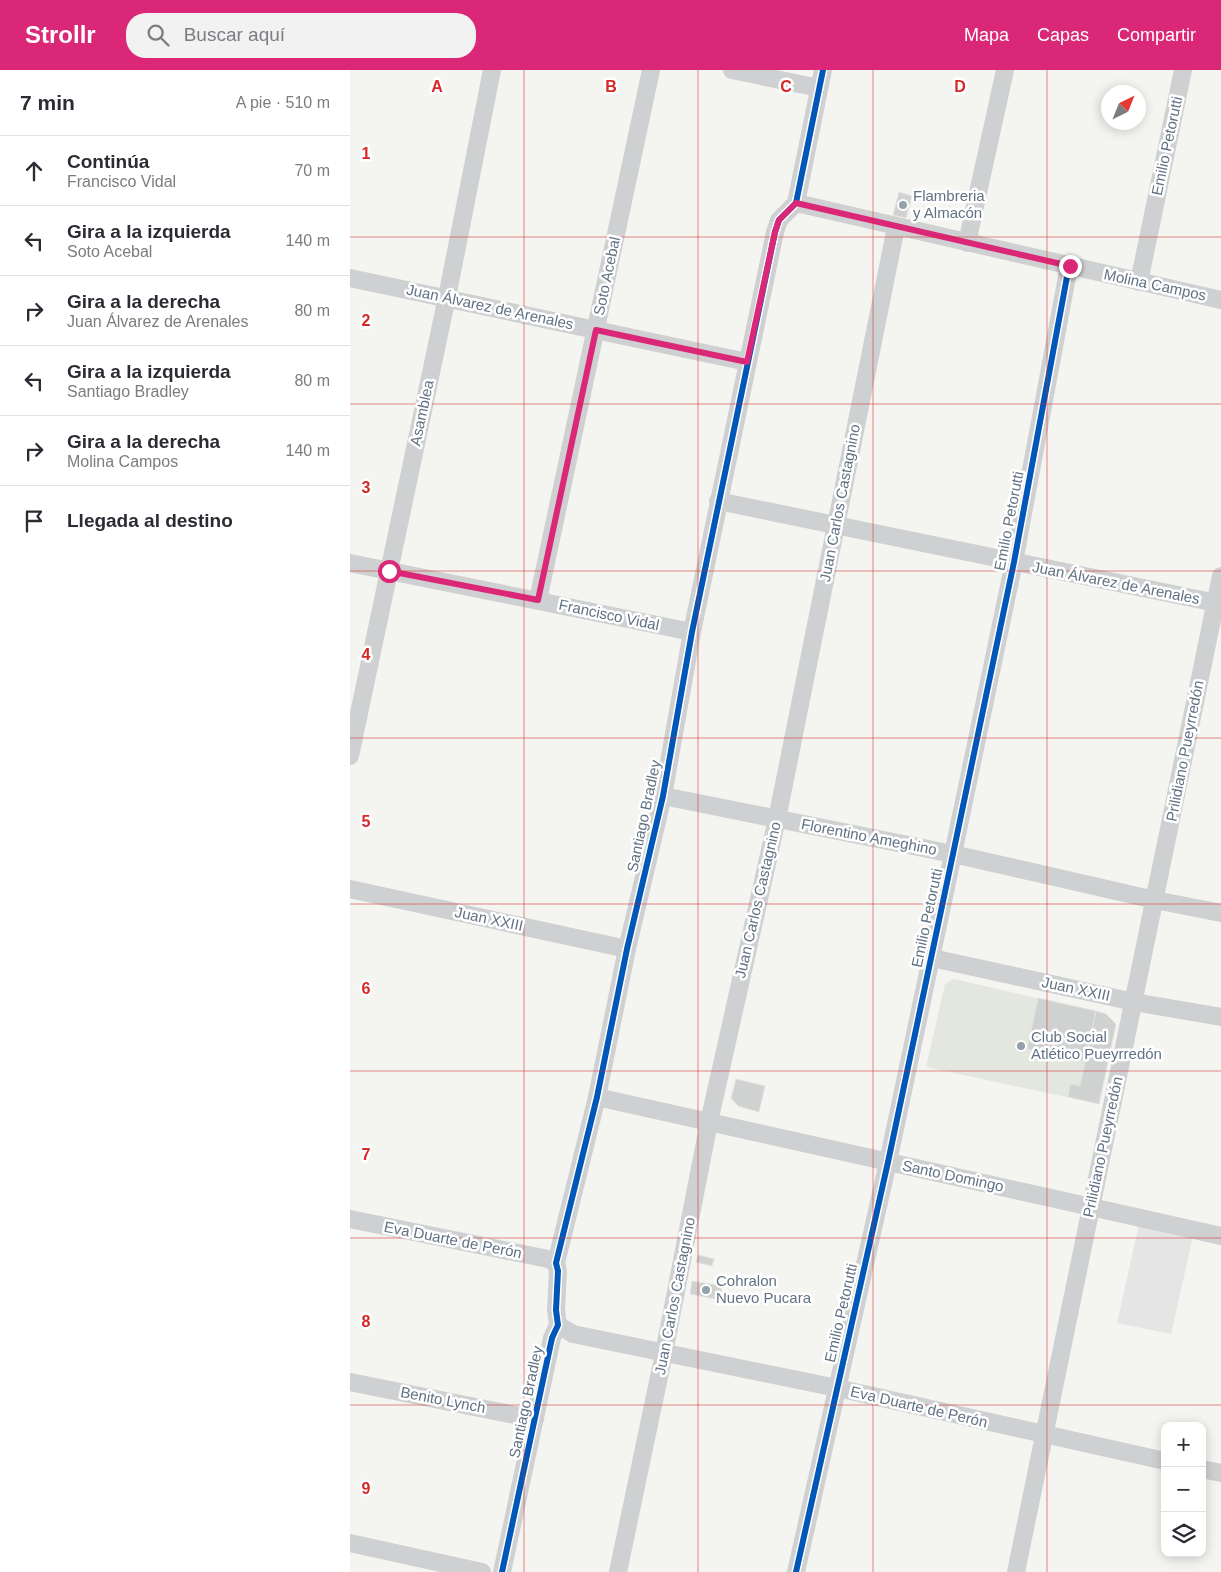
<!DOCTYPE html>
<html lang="es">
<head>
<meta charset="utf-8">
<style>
  :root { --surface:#fff; --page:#f2f2f3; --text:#2b2b33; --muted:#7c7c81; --line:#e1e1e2; --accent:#db2777 }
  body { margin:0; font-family:Helvetica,sans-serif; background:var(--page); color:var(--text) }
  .controls { position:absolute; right:15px; bottom:15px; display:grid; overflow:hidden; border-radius:10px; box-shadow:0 2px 12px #0003 }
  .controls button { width:45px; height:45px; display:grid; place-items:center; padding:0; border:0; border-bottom:1px solid var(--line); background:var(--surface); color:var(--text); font:25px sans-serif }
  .compass { position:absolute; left:751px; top:15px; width:45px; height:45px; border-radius:50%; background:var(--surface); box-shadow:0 2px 12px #0003; rotate:43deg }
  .stop { position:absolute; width:15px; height:15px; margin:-11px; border:4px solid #db2777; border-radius:50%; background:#fff }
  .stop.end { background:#db2777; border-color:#fff; box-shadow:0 1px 5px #0008 }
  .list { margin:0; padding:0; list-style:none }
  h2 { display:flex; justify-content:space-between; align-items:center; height:65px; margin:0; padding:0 20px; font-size:21px }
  h2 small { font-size:16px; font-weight:400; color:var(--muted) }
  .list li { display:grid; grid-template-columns:32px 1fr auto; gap:15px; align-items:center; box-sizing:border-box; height:70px; padding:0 20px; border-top:1px solid var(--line) }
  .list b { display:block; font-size:19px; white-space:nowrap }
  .list p { margin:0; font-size:16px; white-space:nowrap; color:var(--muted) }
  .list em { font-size:16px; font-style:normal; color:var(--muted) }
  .icon { flex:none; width:28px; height:28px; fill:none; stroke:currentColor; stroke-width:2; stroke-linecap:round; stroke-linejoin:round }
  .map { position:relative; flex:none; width:871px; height:1502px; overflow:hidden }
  header { display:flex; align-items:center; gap:30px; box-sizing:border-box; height:70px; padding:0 25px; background:var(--accent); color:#fff }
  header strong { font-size:24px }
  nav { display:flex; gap:28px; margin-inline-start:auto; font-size:18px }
  .search { width:350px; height:45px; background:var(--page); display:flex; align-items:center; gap:12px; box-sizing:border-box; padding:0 18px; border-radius:20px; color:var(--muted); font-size:19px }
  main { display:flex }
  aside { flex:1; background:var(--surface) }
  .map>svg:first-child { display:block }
  .built { fill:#e4e5e4 }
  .green { fill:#e3e7df }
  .building { fill:#d0d1d1; stroke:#e3e3e1 }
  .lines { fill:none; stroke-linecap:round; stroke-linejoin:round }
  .minor { stroke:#cfd0d1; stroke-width:18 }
  .cycleway-casing { stroke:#fff; stroke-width:9 }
  .cycleway { stroke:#0057b8; stroke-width:6 }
  .route { stroke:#db2777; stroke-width:6 }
  .grid { fill:none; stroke:#d62828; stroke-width:1; stroke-opacity:0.55 }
  .poi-dot { fill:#94a0aa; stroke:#fff; stroke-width:2 }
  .labels { text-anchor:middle; stroke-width:5; stroke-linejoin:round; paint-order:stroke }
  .street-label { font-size:15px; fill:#617284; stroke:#fff }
  .poi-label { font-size:15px; fill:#617284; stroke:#fff; text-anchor:start }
  .grid-label { font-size:16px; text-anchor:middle; font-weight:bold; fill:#d62828; stroke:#fff; stroke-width:5; stroke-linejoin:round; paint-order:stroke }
</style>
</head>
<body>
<header>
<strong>Strollr</strong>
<div class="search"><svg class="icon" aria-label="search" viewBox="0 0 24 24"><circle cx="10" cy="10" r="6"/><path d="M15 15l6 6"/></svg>Buscar aquí</div>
<nav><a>Mapa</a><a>Capas</a><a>Compartir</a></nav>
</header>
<main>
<aside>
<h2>7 min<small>A pie · 510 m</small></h2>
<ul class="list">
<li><svg class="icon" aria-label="ahead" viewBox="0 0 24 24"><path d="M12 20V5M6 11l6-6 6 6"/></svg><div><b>Continúa</b><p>Francisco Vidal</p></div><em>70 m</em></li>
<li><svg class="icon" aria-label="left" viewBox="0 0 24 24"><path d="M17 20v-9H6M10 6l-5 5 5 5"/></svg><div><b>Gira a la izquierda</b><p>Soto Acebal</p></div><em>140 m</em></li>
<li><svg class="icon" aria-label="right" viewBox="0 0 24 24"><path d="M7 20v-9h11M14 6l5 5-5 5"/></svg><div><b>Gira a la derecha</b><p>Juan Álvarez de Arenales</p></div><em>80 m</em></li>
<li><svg class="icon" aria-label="left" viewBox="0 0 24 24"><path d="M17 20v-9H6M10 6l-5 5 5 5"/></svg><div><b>Gira a la izquierda</b><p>Santiago Bradley</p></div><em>80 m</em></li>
<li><svg class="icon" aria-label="right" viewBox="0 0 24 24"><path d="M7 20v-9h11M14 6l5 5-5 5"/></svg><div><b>Gira a la derecha</b><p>Molina Campos</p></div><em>140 m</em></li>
<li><svg class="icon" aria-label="arrive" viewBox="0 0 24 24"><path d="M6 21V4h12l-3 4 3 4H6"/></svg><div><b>Llegada al destino</b></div></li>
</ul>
</aside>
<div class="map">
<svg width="871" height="1502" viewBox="0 0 871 1502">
  <rect width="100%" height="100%" fill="#f4f4f1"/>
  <polygon class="built" points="789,1154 843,1166 821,1264 767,1253"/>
  <polygon class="green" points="604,909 756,944 766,954 749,1034 576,997 595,914"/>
  <g class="building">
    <polygon points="549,122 562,126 556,148 543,145"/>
    <polygon points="688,928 746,941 735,991 677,979"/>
    <polygon points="746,941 756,944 766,954 749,1034 718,1027 720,1014 730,1016"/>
    <polygon points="386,1009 415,1016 409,1042 388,1036 381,1028"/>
    <polygon points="348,1185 364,1189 362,1196 346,1192"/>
    <polygon points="342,1211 372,1216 370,1230 340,1224"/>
  </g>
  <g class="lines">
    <g class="minor">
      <polyline points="382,0 469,18"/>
      <polyline points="446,133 871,230"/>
      <polyline points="617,173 655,0"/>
      <polyline points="0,208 397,292"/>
      <polyline points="789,212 833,0"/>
      <polyline points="368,431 871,534"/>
      <polyline points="0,493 342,562"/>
      <polyline points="188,530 301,0"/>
      <polyline points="0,686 97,227 142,0"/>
      <polyline points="313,726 603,784 805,830 871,843"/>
      <polyline points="0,819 277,879"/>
      <polyline points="582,888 784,932 871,947"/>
      <polyline points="247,1027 871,1166"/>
      <polyline points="0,1149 198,1189 206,1193"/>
      <polyline points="208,1255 223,1264 487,1318 815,1391"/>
      <polyline points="0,1312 185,1349"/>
      <polyline points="852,1399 871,1403"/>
      <polyline points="0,1473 132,1502"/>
      <polyline points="152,1502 202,1268 208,1255 206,1240 208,1201 206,1193 247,1027 277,879 313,726 342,562 425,162 429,150 446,133 473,0"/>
      <polyline points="268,1502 314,1283 359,1052 427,749 546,157"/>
      <polyline points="446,1502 538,1092 603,784 664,492 719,196"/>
      <polyline points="666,1502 871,506"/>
    </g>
    <g class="cycleway-casing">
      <g id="cycleway">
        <polyline points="152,1502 202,1268 208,1255 206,1240 208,1201 206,1193 247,1027 277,879 313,726 342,562 425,162 429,150 446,133 473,0"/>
        <polyline points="446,1502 538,1092 603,784 664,492 719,196"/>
      </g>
    </g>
    <use href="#cycleway" class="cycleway"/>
  </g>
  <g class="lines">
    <polyline class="route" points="39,501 188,530 246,260 397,292 425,162 429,150 446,133 720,196"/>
  </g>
  <path class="grid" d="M174,0V1502M348,0V1502M523,0V1502M697,0V1502M0,167H871M0,334H871M0,501H871M0,668H871M0,834H871M0,1001H871M0,1168H871M0,1335H871"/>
  <g class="poi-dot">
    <circle cx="553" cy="135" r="5"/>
    <circle cx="671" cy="976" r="5"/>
    <circle cx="356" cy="1220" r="5"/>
  </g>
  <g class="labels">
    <g class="street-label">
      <text transform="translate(817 76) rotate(-78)" y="5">Emilio Petorutti</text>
      <text transform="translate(257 206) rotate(-78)" y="5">Soto Acebal</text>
      <text transform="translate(805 215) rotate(12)" y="5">Molina Campos</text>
      <text transform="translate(140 237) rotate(12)" y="5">Juan Álvarez de Arenales</text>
      <text transform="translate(72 343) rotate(-78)" y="5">Asamblea</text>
      <text transform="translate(490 433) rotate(-79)" y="5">Juan Carlos Castagnino</text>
      <text transform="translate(659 451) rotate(-79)" y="5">Emilio Petorutti</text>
      <text transform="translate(766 513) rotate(11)" y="5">Juan Álvarez de Arenales</text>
      <text transform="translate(259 545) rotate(12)" y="5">Francisco Vidal</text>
      <text transform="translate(835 681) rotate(-79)" y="5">Prilidiano Pueyrredón</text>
      <text transform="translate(294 746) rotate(-78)" y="5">Santiago Bradley</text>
      <text transform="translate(519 767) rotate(11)" y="5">Florentino Ameghino</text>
      <text transform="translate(408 830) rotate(-77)" y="5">Juan Carlos Castagnino</text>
      <text transform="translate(577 848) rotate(-78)" y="5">Emilio Petorutti</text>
      <text transform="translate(139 849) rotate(12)" y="5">Juan XXIII</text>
      <text transform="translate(726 919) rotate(12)" y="5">Juan XXIII</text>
      <text transform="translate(753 1077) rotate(-78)" y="5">Prilidiano Pueyrredón</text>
      <text transform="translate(603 1106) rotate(12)" y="5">Santo Domingo</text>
      <text transform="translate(103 1170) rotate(11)" y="5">Eva Duarte de Perón</text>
      <text transform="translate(325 1226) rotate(-79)" y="5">Juan Carlos Castagnino</text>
      <text transform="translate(491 1243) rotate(-77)" y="5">Emilio Petorutti</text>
      <text transform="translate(93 1330) rotate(11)" y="5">Benito Lynch</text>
      <text transform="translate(176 1332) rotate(-78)" y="5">Santiago Bradley</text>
      <text transform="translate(569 1337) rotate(13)" y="5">Eva Duarte de Perón</text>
    </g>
    <g class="poi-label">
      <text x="563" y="131">Flambreria<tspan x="563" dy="17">y Almacón</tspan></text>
      <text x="681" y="972">Club Social<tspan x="681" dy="17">Atlético Pueyrredón</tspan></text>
      <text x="366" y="1216">Cohralon<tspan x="366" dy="17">Nuevo Pucara</tspan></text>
    </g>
  </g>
  <g class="grid-label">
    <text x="87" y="22">A</text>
    <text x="261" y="22">B</text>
    <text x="436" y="22">C</text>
    <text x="610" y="22">D</text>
    <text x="16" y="89">1</text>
    <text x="16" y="256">2</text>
    <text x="16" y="423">3</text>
    <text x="16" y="590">4</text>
    <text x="16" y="757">5</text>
    <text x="16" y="924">6</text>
    <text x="16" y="1090">7</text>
    <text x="16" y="1257">8</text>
    <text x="16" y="1424">9</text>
  </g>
</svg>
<div class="controls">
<button>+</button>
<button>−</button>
<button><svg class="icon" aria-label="layers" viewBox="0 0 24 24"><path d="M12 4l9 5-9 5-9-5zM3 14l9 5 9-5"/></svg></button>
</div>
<svg class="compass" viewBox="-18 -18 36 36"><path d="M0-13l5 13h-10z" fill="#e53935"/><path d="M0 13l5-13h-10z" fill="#7c7c81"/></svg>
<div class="stop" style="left:39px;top:501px"></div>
<div class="stop end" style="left:720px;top:196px"></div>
</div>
</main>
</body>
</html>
